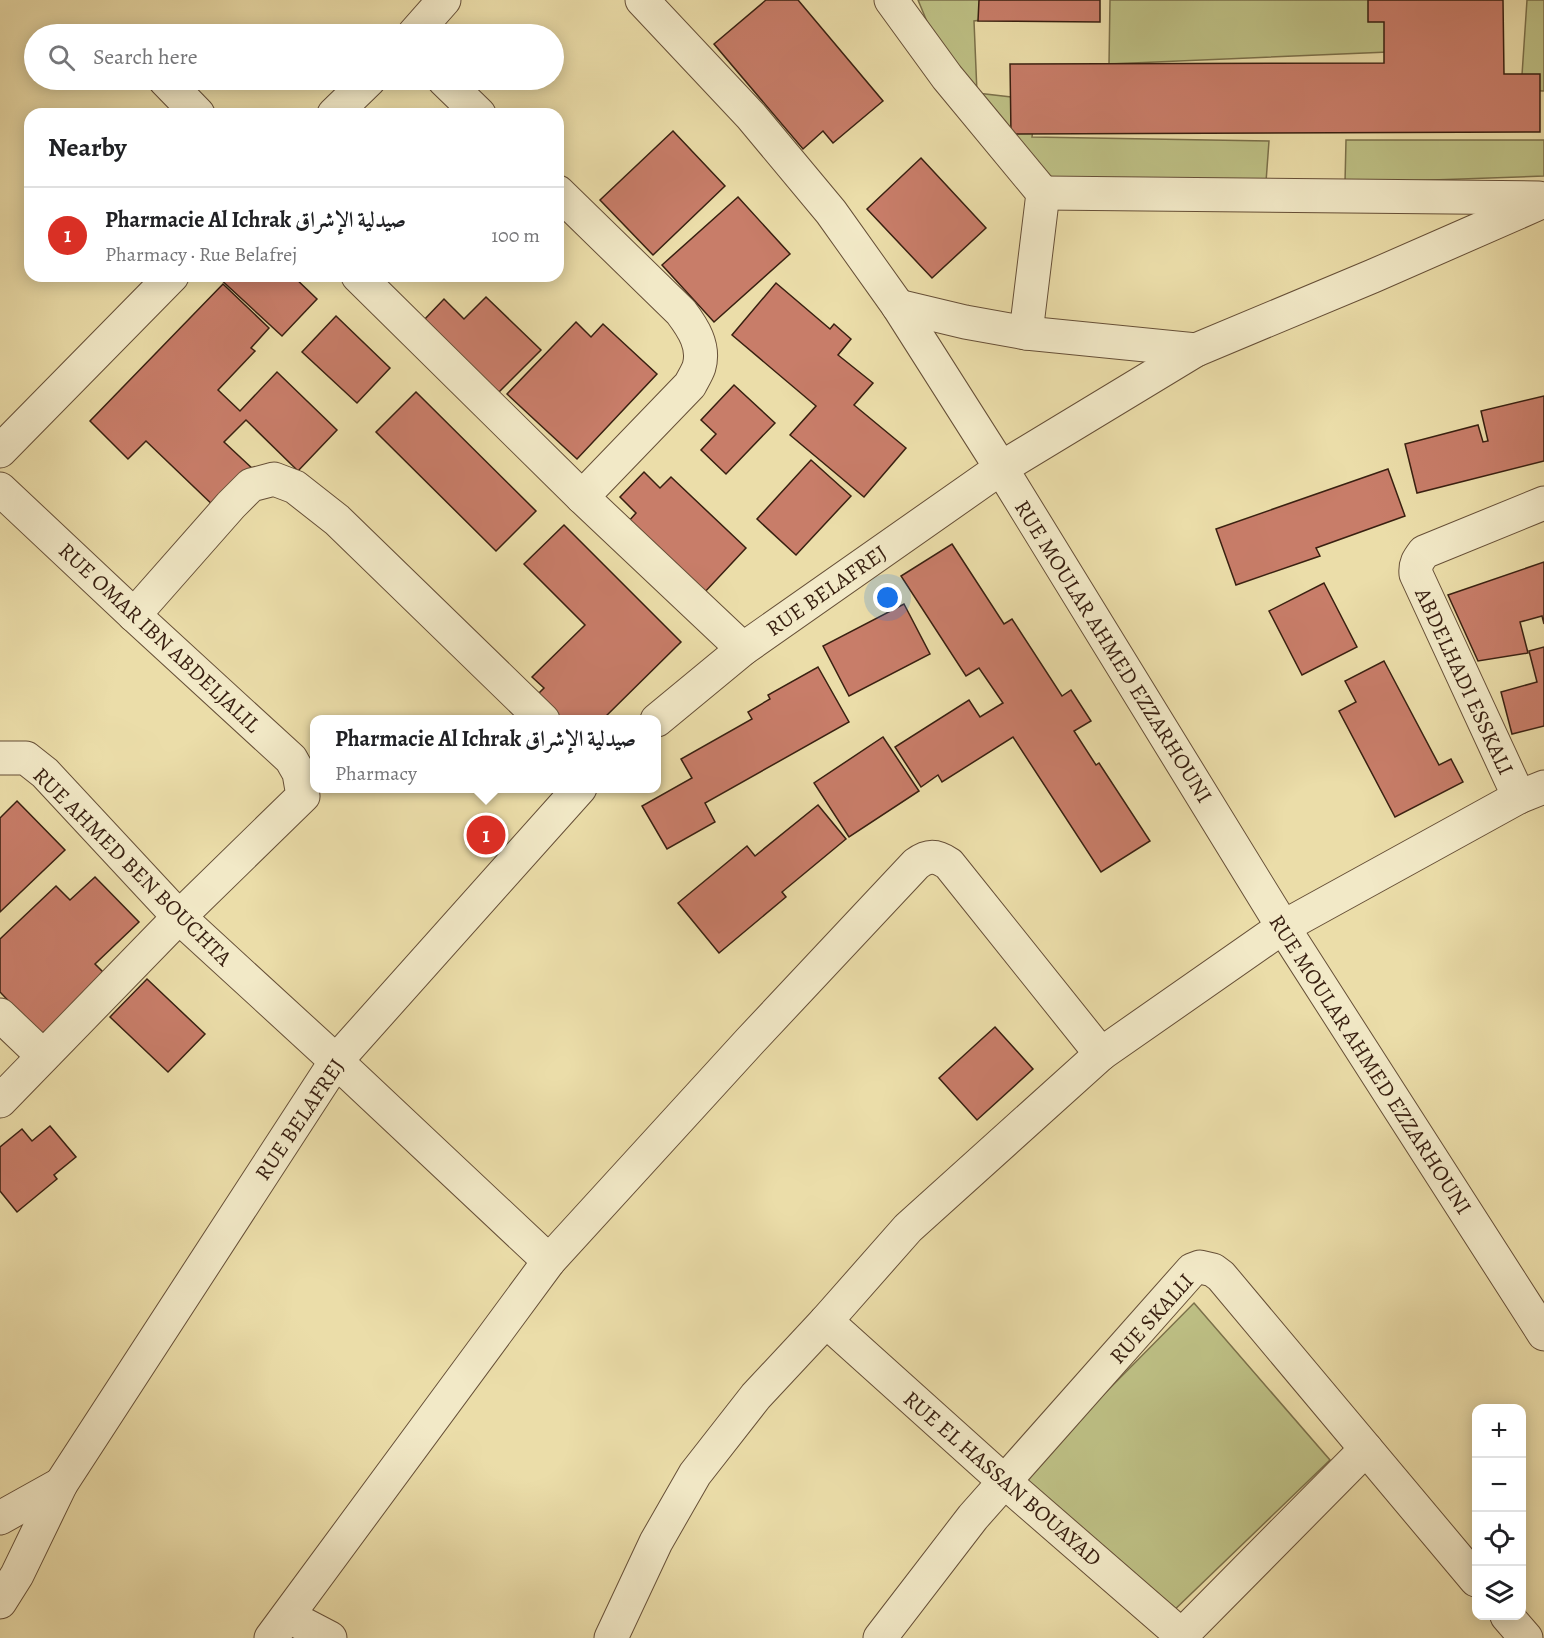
<!DOCTYPE html>
<html lang="en">
<head>
<meta charset="utf-8">
<style>
  :root { --surface:#fff; --page:#f2f2f2; --text:#202124; --muted:#757577; --line:#e0e0e0; --accent:#d93025 }
  body { margin:0; font-family:Alegreya,Amiri,serif; background:var(--page); color:var(--text) }
  .controls { position:absolute; right:18px; bottom:18px; display:grid; overflow:hidden; border-radius:12px; box-shadow:0 3px 15px #0003 }
  .controls button { width:54px; height:54px; display:grid; place-items:center; padding:0; border:0; border-bottom:2px solid var(--line); background:var(--surface); color:var(--text); font:30px sans-serif }
  .you { position:absolute; left:888px; top:598px; width:21px; height:21px; margin:-15px; border:4px solid #fff; border-radius:50%; background:#1a73e8; box-shadow:0 0 0 9px #1a73e833 }
  .badge { display:grid; place-items:center; width:39px; height:39px; border-radius:50%; background:var(--accent); color:#fff; font-size:20px; font-weight:700 }
  .pin { position:absolute; translate:-50% -50%; border:3px solid #fff; box-shadow:0 2px 6px #0006 }
  .popup { position:absolute; left:310px; top:715px; width:351px; height:78px; box-sizing:border-box; display:grid; place-content:center; border-radius:12px; background:var(--surface); filter:drop-shadow(0 2px 4px #0005); font-size:20px; white-space:nowrap; color:var(--muted) }
  .popup b { font-size:22px; color:var(--text) }
  .popup::after { content:''; position:absolute; left:50%; top:100%; margin-left:-12px; border:12px solid transparent; border-top-color:var(--surface) }
  .list { margin:0; padding:0; list-style:none }
  h2 { display:flex; justify-content:space-between; align-items:center; height:78px; margin:0; padding:0 24px; font-size:26px }
  h2 small { font-size:20px; font-weight:400; color:var(--muted) }
  .list li { display:grid; grid-template-columns:39px 1fr auto; gap:18px; align-items:center; box-sizing:border-box; height:96px; padding:0 24px; border-top:2px solid var(--line) }
  .list b { display:block; font-size:22px; white-space:nowrap }
  .list p { margin:0; font-size:20px; white-space:nowrap; color:var(--muted) }
  .list em { font-size:20px; font-style:normal; color:var(--muted) }
  .icon { flex:none; width:33px; height:33px; fill:none; stroke:currentColor; stroke-width:2; stroke-linecap:round; stroke-linejoin:round }
  .map { position:relative; flex:none; width:1544px; height:1638px; overflow:hidden }
  .search { position:absolute; background:var(--surface); box-shadow:0 3px 15px #0003; left:24px; top:24px; width:540px; height:66px; display:flex; align-items:center; gap:15px; box-sizing:border-box; padding:0 21px; border-radius:33px; color:var(--muted); font-size:22px }
  .panel { position:absolute; background:var(--surface); box-shadow:0 3px 15px #0003; left:24px; top:108px; width:540px; height:174px; border-radius:18px }
  .map>svg:first-child { display:block }
  .green { fill:#bdbf84; stroke:#7b704a; stroke-width:1.5 }
  .building { fill:#c87d69; stroke:#392011; stroke-width:1.5 }
  .lines { fill:none; stroke-linecap:round; stroke-linejoin:round }
  .street-casing { stroke:#664f37; stroke-width:35 }
  .street { stroke:#f2e9c7; stroke-width:33 }
  .labels { text-anchor:middle; stroke-width:5; stroke-linejoin:round; paint-order:stroke }
  .street-label { font-size:22px; fill:#392011; stroke:#f2e9c7 }
</style>
</head>
<body>
<div class="map">
<svg width="1544" height="1638" viewBox="0 0 1544 1638">
  <rect width="100%" height="100%" fill="#ebdda9"/>
  <filter id="stains"><feTurbulence type="fractalNoise" baseFrequency=".00333" numOctaves="4"/><feColorMatrix values="0 0 0 0 .2 0 0 0 0 .09 0 0 0 0 .02 0 0 0 .5 -.17"/></filter>
  <radialGradient id="worn" r=".72"><stop offset=".6" stop-color="#630" stop-opacity="0"/><stop offset="1" stop-color="#630" stop-opacity=".3"/></radialGradient>
  <g class="green">
    <polygon points="918,0 1016,0 1016,16 974,21 977,93 1037,100 1032,137 1269,141 1266,182 1033,182 957,94"/>
    <polygon points="1110,0 1415,0 1412,51 1109,64"/>
    <polygon points="1527,0 1544,0 1544,91 1521,90"/>
    <polygon points="1346,140 1544,140 1544,176 1345,183"/>
    <polygon points="1194,1303 1330,1460 1166,1618 1019,1480"/>
  </g>
  <g class="building">
    <polygon points="766,0 798,0 883,101 833,143 823,131 803,149 714,44"/>
    <polygon points="979,0 1100,0 1100,22 978,21"/>
    <polygon points="1368,0 1503,0 1504,74 1540,74 1540,132 1011,134 1010,64 1384,63 1384,22 1368,22"/>
    <polygon points="673,131 725,186 653,255 600,200"/>
    <polygon points="921,158 986,228 932,278 867,209"/>
    <polygon points="738,197 790,254 714,322 662,265"/>
    <polygon points="217,276 293,276 317,299 282,336"/>
    <polygon points="776,283 830,329 834,324 851,339 838,355 873,383 854,405 906,448 864,497 790,435 816,406 732,335"/>
    <polygon points="223,284 269,328 251,348 255,351 218,390 240,411 277,372 337,430 298,471 246,420 224,442 254,470 217,509 146,441 128,459 90,421"/>
    <polygon points="486,297 541,350 497,394 423,321 444,299 464,319"/>
    <polygon points="336,316 390,368 357,403 302,352"/>
    <polygon points="576,322 591,337 603,324 657,374 577,459 507,394"/>
    <polygon points="734,385 775,423 726,474 701,450 716,434 701,420"/>
    <polygon points="416,392 536,511 496,551 376,432"/>
    <polygon points="1544,396 1544,461 1417,493 1405,444 1478,425 1483,442 1488,441 1481,411"/>
    <polygon points="811,460 851,496 796,555 757,519"/>
    <polygon points="1388,469 1405,516 1316,548 1320,556 1236,585 1216,529"/>
    <polygon points="644,472 660,488 671,477 746,548 703,594 628,522 636,513 620,497"/>
    <polygon points="564,525 681,642 602,720 553,720 533,699 544,688 532,677 585,625 524,564"/>
    <polygon points="952,544 1004,624 1012,619 1062,696 1071,690 1091,721 1074,731 1096,765 1099,763 1150,841 1101,872 1013,737 942,782 938,775 921,787 895,747 969,700 980,717 1003,703 979,668 966,676 901,576"/>
    <polygon points="1544,562 1544,624 1542,616 1520,622 1528,653 1478,661 1448,595"/>
    <polygon points="1324,583 1357,647 1302,675 1269,611"/>
    <polygon points="904,604 930,654 849,696 823,646"/>
    <polygon points="1544,647 1544,726 1512,734 1501,692 1537,682 1529,651"/>
    <polygon points="1384,661 1439,765 1451,759 1463,782 1395,817 1339,711 1356,702 1345,681"/>
    <polygon points="818,667 849,722 705,803 715,822 667,849 642,806 692,778 681,759 752,719 748,712 770,699 768,695"/>
    <polygon points="883,737 919,791 849,837 814,783"/>
    <polygon points="17,801 65,850 0,912 0,818"/>
    <polygon points="818,805 846,839 782,892 786,897 719,953 678,903 747,846 755,856"/>
    <polygon points="95,877 139,922 95,964 105,974 41,1035 0,992 0,939 56,886 70,900"/>
    <polygon points="147,979 205,1034 168,1072 110,1017"/>
    <polygon points="995,1027 1033,1069 977,1120 939,1078"/>
    <polygon points="50,1126 76,1157 54,1175 57,1179 17,1212 0,1191 0,1147 22,1129 32,1141"/>
  </g>
  <g class="lines">
    <g class="street-casing">
      <g id="street">
        <polyline points="642,0 751,116 831,212 898,306 1001,468 1283,927 1544,1334"/>
        <polyline points="891,0 947,77 1043,193 1026,333"/>
        <polyline points="414,34 444,0"/>
        <polyline points="165,80 198,114"/>
        <polyline points="444,80 479,114"/>
        <polyline points="334,114 369,80"/>
        <path d="M558,192L681,312C693,328 705,346 699,367C697,373 693,379 690,385L582,497"/>
        <polyline points="1043,193 1539,198"/>
        <polyline points="358,276 582,497 743,649"/>
        <polyline points="898,306 965,322 1026,333 1196,350"/>
        <polyline points="0,451 172,276"/>
        <polyline points="0,489 134,615 291,759 299,773 303,796 179,917 0,1101"/>
        <polyline points="134,615 231,505 251,485 274,479 295,487 337,520 543,720"/>
        <polyline points="657,720 743,649 1001,468 1196,350 1373,276 1544,201"/>
        <polyline points="0,758 26,758 45,773 179,917 336,1061 549,1261"/>
        <path d="M1519,797L1416,574C1415,564 1418,560 1424,552L1544,503"/>
        <polyline points="0,1015 43,1056"/>
        <polyline points="826,1321 1005,1482 1181,1635"/>
        <polyline points="0,1518 61,1484"/>
        <polyline points="0,1602 17,1575 61,1484 336,1061 580,788"/>
        <polyline points="288,1616 330,1638"/>
        <polyline points="1507,1616 1526,1638"/>
        <path d="M271,1638L549,1261L750,1041L916,864C928,855 936,855 949,864L1101,1054"/>
        <polyline points="611,1638 656,1542 695,1474 756,1396 826,1321 908,1228 1101,1054 1283,927 1519,797 1544,787"/>
        <polyline points="880,1638 973,1517 1192,1270 1200,1267 1213,1270 1221,1276 1476,1580"/>
        <polyline points="1179,1638 1366,1449"/>
      </g>
    </g>
    <use href="#street" class="street"/>
  </g>
  <g class="labels">
    <g class="street-label">
      <text transform="translate(826 590) rotate(-35)" y="8">RUE BELAFREJ</text>
      <text transform="translate(160 637) rotate(43)" y="8">RUE OMAR IBN ABDELJALIL</text>
      <text transform="translate(1114 651) rotate(58)" y="8">RUE MOULAR AHMED EZZARHOUNI</text>
      <text transform="translate(1465 681) rotate(65)" y="8">ABDELHADI ESSKALI</text>
      <text transform="translate(133 866) rotate(45)" y="8">RUE AHMED BEN BOUCHTA</text>
      <text transform="translate(1371 1064) rotate(57)" y="8">RUE MOULAR AHMED EZZARHOUNI</text>
      <text transform="translate(299 1119) rotate(-56)" y="8">RUE BELAFREJ</text>
      <text transform="translate(1151 1318) rotate(-48)" y="8">RUE SKALLI</text>
      <text transform="translate(1003 1478) rotate(41)" y="8">RUE EL HASSAN BOUAYAD</text>
    </g>
  </g>
  <rect width="100%" height="100%" filter="url(#stains)"/>
  <rect width="100%" height="100%" fill="url(#worn)"/>
</svg>
<div class="controls">
<button>+</button>
<button>−</button>
<button><svg class="icon" aria-label="locate" viewBox="0 0 24 24"><circle cx="12" cy="12" r="6"/><path d="M12 2v4M12 18v4M2 12h4M18 12h4"/></svg></button>
<button><svg class="icon" aria-label="layers" viewBox="0 0 24 24"><path d="M12 4l9 5-9 5-9-5zM3 14l9 5 9-5"/></svg></button>
</div>
<div class="you"></div>
<div class="pin badge" style="left:486px;top:835px">1</div>
<div class="popup"><b>Pharmacie Al Ichrak صيدلية الإشراق</b>Pharmacy</div>
<div class="search"><svg class="icon" aria-label="search" viewBox="0 0 24 24"><circle cx="10" cy="10" r="6"/><path d="M15 15l6 6"/></svg>Search here</div>
<section class="panel">
<h2>Nearby<small></small></h2>
<ul class="list">
<li><span class="badge">1</span><div><b>Pharmacie Al Ichrak صيدلية الإشراق</b><p>Pharmacy · Rue Belafrej</p></div><em>100 m</em></li>
</ul>
</section>
</div>
</body>
</html>
